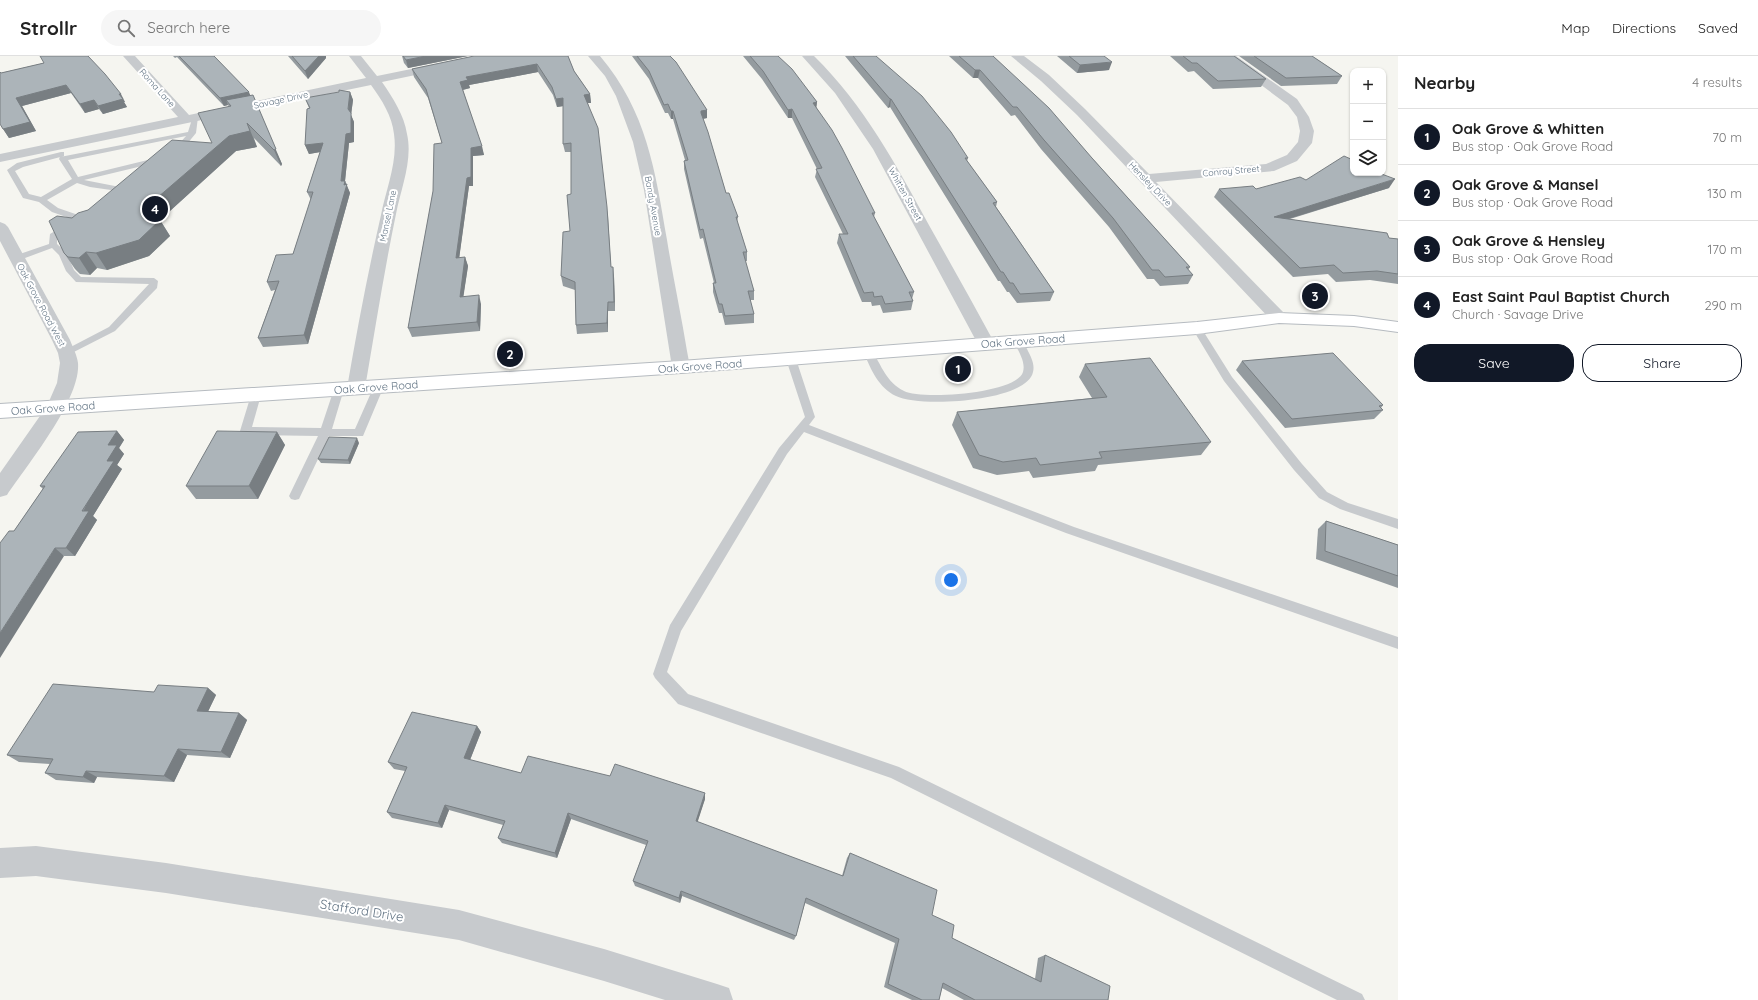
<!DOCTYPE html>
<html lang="en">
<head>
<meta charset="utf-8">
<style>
  :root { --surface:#fff; --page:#f6f6f6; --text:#222; --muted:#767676; --line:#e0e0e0; --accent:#111827 }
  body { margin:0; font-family:Quicksand,sans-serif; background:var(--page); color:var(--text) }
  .controls { position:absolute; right:12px; top:12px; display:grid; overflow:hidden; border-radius:8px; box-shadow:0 1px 3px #0004 }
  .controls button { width:36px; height:36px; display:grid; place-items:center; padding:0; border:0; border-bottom:1px solid var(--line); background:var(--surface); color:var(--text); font:20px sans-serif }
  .you { position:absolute; left:951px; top:524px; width:14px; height:14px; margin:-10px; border:3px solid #fff; border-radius:50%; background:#1a73e8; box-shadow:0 0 0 6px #1a73e833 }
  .badge { display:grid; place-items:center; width:26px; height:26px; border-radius:50%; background:var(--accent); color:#fff; font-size:13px; font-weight:700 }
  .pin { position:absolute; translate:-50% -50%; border:2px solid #fff; box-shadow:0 1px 4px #0006 }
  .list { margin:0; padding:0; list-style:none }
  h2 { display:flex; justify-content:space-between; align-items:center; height:52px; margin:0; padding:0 16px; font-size:17px }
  h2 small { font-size:13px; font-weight:400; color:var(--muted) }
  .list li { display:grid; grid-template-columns:26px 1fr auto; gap:12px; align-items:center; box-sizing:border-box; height:56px; padding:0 16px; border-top:1px solid var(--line) }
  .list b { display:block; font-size:15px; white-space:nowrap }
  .list p { margin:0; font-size:13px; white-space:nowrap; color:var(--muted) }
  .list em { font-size:13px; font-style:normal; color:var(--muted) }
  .actions { display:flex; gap:8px; padding:12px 16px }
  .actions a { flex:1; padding:9px 0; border:1px solid var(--accent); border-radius:16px; text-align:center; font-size:14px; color:var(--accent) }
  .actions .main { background:var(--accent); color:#fff }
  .icon { flex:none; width:22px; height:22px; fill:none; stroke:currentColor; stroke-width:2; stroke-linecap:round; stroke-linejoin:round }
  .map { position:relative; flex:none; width:1398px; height:944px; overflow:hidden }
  header { display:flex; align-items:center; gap:24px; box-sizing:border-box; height:56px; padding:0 20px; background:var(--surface); border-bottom:1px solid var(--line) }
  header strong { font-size:19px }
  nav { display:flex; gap:22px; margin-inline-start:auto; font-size:14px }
  .search { width:280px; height:36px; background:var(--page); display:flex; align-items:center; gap:10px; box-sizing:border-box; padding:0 14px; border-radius:22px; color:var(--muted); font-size:15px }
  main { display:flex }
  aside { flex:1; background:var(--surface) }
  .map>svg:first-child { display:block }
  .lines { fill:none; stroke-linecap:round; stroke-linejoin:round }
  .secondary-casing { stroke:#b6bbc0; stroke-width:2 }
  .lane { fill:#c7cacd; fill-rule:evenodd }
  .street { fill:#c7cacd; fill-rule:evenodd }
  .secondary { fill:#fff; fill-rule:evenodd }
  .wall { fill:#949b9f }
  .shaded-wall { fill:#787e82 }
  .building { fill:#acb4b9; stroke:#787e82 }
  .labels { text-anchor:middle; stroke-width:4; stroke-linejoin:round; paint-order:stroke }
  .far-street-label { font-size:9px; fill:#627484; stroke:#fff }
  .street-label { font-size:11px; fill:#627484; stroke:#fff }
  .near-street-label { font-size:13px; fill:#627484; stroke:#fff }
</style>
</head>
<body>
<header>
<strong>Strollr</strong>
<div class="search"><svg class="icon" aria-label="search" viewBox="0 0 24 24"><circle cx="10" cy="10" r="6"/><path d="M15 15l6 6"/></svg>Search here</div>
<nav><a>Map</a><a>Directions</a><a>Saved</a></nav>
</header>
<main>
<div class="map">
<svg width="1398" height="944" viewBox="0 0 1398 944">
  <rect width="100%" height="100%" fill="#f5f5f0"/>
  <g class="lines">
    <g class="secondary-casing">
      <polygon id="secondary" points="1279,257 1354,260 1398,266 1398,276 1354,270 1279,267 1197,278 681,317 0,362 0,348 681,305 1197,266"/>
    </g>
    <g class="lane">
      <polygon points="193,60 198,61 196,77 178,99 175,99 171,97 186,80 68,104 78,121 160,101 164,103 163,105 84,124 125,132 125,136 90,131 77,127 47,144 58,152 84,161 84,165 78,165 52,156 39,146 23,142 7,114 17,107 61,96 64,96 64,100 23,111 15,115 29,138 41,141 72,123 59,103 60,101 188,76"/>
      <polygon points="65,169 71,169 72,171 57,181 57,188 66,196 74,214 81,221 154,222 158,225 157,232 115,275 66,300 61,297 63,295 109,271 149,228 76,226 66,215 59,199 52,192 17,205 13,202 14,200 49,188 50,178"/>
      <polygon points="1197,269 1200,270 1232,321 1302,408 1327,436 1348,447 1398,463 1398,473 1340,453 1319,442 1294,414 1224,325 1192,272"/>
      <path d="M1018,282C1023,283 1025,288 1027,293C1031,301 1035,308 1033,316C1027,346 919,352 896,340C879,332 871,314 864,297L869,294L872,295C882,310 886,326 904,335C921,344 1016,338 1023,316C1026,306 1018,294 1013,285Z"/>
      <polygon points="791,300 796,303 815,361 809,369 1074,471 1398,581 1398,593 1066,477 804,376 787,398 681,575 667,616 688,638 899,711 1362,938 1365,944 1337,944 891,722 678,648 655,622 653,618 670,569 779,392 805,361 786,303"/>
      <polygon points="379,327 384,330 363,380 329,380 299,443 295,444 291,443 289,440 318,380 245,379 241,378 240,375 251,339 256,335 261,339 252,371 321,372 334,333 339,330 344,333 332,373 355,373 374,330"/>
    </g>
    <g class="street">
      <path d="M123,0H135L189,59L366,22L349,0H361L377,20L475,0H498L492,3L382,26C393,42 404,59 407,78C413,104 401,132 396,158C384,216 375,274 365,332L363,337L356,338L349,337L347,332C357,274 368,216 381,159C386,133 398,106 394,78C392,60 382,44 371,29L0,106V98L178,61Z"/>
      <path d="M588,0H600C647,56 655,114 667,184C673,221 681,258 687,295L690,311L688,315L681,317L674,315L672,311L644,134L633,86L616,40L605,20Z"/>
      <path d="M802,0H814C864,49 897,110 930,171C952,210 974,249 995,288L992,292L986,294L980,292L873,93L835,37Z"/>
      <polygon points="1011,0 1024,0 1049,19 1085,53 1149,118 1266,108 1287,99 1298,86 1300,75 1297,61 1288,49 1222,0 1236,0 1297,43 1309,61 1314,75 1312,87 1297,105 1274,115 1156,126 1285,258 1288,262 1285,266 1279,267 1273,266 1077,59 1041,25"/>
      <path d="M0,166L5,168L8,171L70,284C73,292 77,299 78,307C81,343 28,408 7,439L0,441V417L47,350L57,327L60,307L58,297L52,284L0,185Z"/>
      <polygon points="36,790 166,807 459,854 604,893 717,928 729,932 733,944 665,944 604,925 459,884 166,837 36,820 0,822 0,792"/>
    </g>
    <use href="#secondary" class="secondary"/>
  </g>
  <g class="wall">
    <polygon points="173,0 214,0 250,39 282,108 281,110 254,82 257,91 236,95 160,164 170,180 149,200 107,214 97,212 90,219 80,218 75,213 64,197 72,162 88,154 212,87 229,51 228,49 224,50 177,1 175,2"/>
    <polygon points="288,0 326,0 326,2 308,23"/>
    <polygon points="402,0 468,0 408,12 404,7"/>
    <polygon points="568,0 574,15 590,38 591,47 588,47 608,160 611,211 614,220 615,255 608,255 608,276 577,278 576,269 575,234 563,230 561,220 570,175 571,138 571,96 565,96 563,88 563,50 557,51 553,39 538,16 469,29 470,32 463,34 484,99 473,100 473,130 469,130 459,202 465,201 468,210 463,241 481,248 480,275 412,281 408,272 442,87 428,42 414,21 412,13"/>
    <polygon points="632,0 670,0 707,54 707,62 703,63 726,137 738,161 737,166 747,196 747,205 745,205 754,235 754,244 750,244 754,258 754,267 725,269 722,257 719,257 713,236 713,227 714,227 703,182 700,183 684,113 684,105 685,104 673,63 671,63 668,57 665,57 649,23"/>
    <polygon points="743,0 778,0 817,46 816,51 875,157 874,161 914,236 912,243 913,245 911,254 883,257 880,249 872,250 871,246 862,246 837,187 839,178 843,178 815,121 817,113 792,62 788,62 762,23"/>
    <polygon points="845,0 876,0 968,102 967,105 997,146 996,151 1054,236 1050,245 1017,247 1009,236 1007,236 1000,225 998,225 890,51 888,52"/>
    <polygon points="949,0 993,0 1092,102 1190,211 1188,214 1193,219 1188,228 1160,230 1154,223 1147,223 1109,171 1041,93 1015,59 1011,60 978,22 973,22"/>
    <polygon points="1057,0 1104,0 1109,14 1077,17"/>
    <polygon points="1170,0 1234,0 1266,23 1261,31 1213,33 1194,15 1188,16"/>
    <polygon points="1239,0 1312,0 1342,20 1337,28 1281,30"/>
    <polygon points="44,7 125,46 124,46 127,51 103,58 99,53 85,57 71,37 22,50 36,75 9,82 2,71 1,17"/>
    <polygon points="350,36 353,44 351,59 354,66 354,86 349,87 345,125 350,137 308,288 263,291 258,282 275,234 271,235 267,226 293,198 311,144 307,136 320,96 309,98 305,89 309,52 305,42"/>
    <polygon points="1306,124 1389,132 1290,163 1389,182 1398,183 1398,228 1370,224 1336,226 1328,218 1293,221 1214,141 1219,133 1256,133"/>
    <polygon points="1242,305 1383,349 1381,352 1383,354 1374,363 1285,372 1236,314"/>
    <polygon points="1085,308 1211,386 1201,399 1098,409 1095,415 1033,422 1029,415 997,419 973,412 952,369 957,356 1092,342 1079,321"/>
    <polygon points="117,375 124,384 119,392 124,398 117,409 122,413 93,460 97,464 75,500 64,500 14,475 43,433 40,430"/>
    <polygon points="277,376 285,389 258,443 196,443 186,430"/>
    <polygon points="359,387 350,408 321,407 318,403"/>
    <polygon points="1326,465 1398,489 1398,532 1316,503 1318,473"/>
    <polygon points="208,632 216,639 208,655 239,657 247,664 230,702 187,699 174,726 97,721 94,727 56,724 45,717 50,708 19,706 7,699 154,636"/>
    <polygon points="477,670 481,676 470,704 521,717 610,720 705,737 705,743 697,766 842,820 847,802 850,797 932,859 952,882 1035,923 1038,902 1045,899 1108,944 964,944 942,932 939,944 912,944 884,931 895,887 805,847 796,880 794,884 682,840 680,847 635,830 633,825 646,789 571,763 557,802 502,787 498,782 503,769 449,754 442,772 392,762 387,756 405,715 394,713 388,706"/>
  </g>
  <g class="shaded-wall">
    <polygon points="319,0 326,0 326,2 308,23 305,15"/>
    <polygon points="426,0 468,0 408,12 406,4"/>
    <polygon points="1112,6 1109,14 1077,17 1080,9"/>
    <polygon points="537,8 538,16 469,29 470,32 462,34 460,26 466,21"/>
    <polygon points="975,14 980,14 978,22 973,22"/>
    <polygon points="66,29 71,37 22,50 36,75 9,82 3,73 16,42"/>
    <polygon points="249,36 252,44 226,44 228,49 224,50 220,42"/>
    <polygon points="350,36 353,44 351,59 354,66 354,86 349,87 345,125 350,137 308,288 304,279 341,125"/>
    <polygon points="119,38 121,38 125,46 124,46 127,51 103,58 98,50"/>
    <polygon points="590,38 591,47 585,47 584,39"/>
    <polygon points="563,42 564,50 557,51 556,43"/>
    <polygon points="890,43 891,43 890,51 888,52"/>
    <polygon points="94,44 99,53 85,57 80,48"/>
    <polygon points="817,46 816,55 813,47"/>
    <polygon points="792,53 792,62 788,62 788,54"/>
    <polygon points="259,54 282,108 281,110 274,94"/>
    <polygon points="707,54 707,62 701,63 701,55"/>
    <rect x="671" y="55" width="2" height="8"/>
    <polygon points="247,67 257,91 236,95 160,164 170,180 149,200 107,214 96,197 150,148 229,80"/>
    <polygon points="323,87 326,95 309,98 305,89"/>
    <polygon points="482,90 484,99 473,100 473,130 469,130 458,211 456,202 471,92"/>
    <polygon points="1395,123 1389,132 1268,169 1274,161"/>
    <polygon points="86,196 97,212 90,219 79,202"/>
    <polygon points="465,201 468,210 462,250 460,241"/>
    <polygon points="613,211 614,220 615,255 614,246"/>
    <polygon points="479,239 481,248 480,275 477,266"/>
    <polygon points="608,246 608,276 607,267"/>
    <polygon points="117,375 124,384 119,392 124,398 117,409 122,413 93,460 97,464 75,500 66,492 107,405 108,389"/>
    <polygon points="277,376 285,389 258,443 249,430"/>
    <polygon points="357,382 359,387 350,408 348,404"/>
    <polygon points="55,492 64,500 0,602 0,577"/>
    <polygon points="208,632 216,639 205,662 197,655"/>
    <polygon points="239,657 247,664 230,702 221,696"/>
    <polygon points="477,670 481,676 468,709 464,702"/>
    <polygon points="178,693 187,699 174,726 164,720"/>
    <polygon points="86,715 97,721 94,727 83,721"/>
    <polygon points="705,737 705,743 696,771 696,765"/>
    <polygon points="445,749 449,754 442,772 438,767"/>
    <polygon points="568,757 571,763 557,802 555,797"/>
    <polygon points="681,835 682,840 680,847 679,842"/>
  </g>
  <g class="building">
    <polygon points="40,0 88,0 105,18 121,38 119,38 123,43 98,50 94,44 80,48 66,29 16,42 30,66 3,73 0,68 0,16 1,17 44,7"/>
    <polygon points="179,0 214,0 249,36 220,42"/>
    <polygon points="292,0 319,0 305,15"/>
    <polygon points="403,0 426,0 406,4"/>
    <polygon points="474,0 568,0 574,15 590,38 584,39 598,72 607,151 611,211 613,211 614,246 608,246 607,267 576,269 575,226 561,220 563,176 570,175 567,139 571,138 571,87 563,88 563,42 556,43 552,31 537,8 466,21 468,24 460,26 482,90 471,92 471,121 467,122 456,202 465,201 460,241 479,239 477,266 408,272 433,135 434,88 442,87 426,33 412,13"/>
    <polygon points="637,0 670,0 676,6 707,54 701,55 701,57 708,76 726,137 729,137 738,161 736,161 747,196 743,196 754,235 748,235 754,258 725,260 722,248 719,248 713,227 716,227 703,173 700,174 684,105 688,104 673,55 671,55 668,48 664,49 649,15"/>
    <polygon points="750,0 778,0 792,13 817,46 813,47 832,74 842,92 875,157 872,157 914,236 909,236 913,245 885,248 882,240 874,241 873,236 864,237 839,178 848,178 816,113 822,112 792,53 788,54 763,15"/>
    <polygon points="853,0 876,0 922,40 951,76 968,102 965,102 997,146 993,147 1054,236 1020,238 1013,227 1010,227 1003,216 1001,216 891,43 890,43"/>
    <polygon points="959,0 993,0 1049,52 1092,102 1190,211 1186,211 1193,219 1165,221 1159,214 1152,214 1113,162 1044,84 1017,51 1013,51 980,14 975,14"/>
    <polygon points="1069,0 1104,0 1112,6 1080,9"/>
    <polygon points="1183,0 1234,0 1266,23 1218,25 1197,7 1192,7"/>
    <polygon points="1254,0 1312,0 1342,20 1286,22"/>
    <polygon points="339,34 350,36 348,53 351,57 351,77 346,78 341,125 345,125 344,129 347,128 304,279 258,282 279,225 267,226 276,199 293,198 313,136 307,136 323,87 305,89 307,53 310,52 305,42 339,36"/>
    <polygon points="253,39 276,93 274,94 247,67 250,75 229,80 150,148 160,164 139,184 96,197 86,196 79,202 68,201 64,197 49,165 57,160 72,162 78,157 88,154 172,84 212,87 198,57 231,50 226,44"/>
    <polygon points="1344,100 1353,104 1353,117 1379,117 1395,123 1274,161 1387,177 1389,182 1398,183 1398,218 1377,215 1343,217 1334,209 1300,212 1219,133 1253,130 1256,133 1300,121 1306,124"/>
    <polygon points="1333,297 1383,349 1379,350 1383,354 1292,363 1242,305"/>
    <polygon points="1150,302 1211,386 1099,396 1102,402 1040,409 1036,402 1003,406 979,399 957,356 1107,341 1085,308"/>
    <polygon points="117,375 108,389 117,389 107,405 114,405 82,455 89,455 66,492 55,492 0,577 0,487 9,475 14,475 45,430 40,430 78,376"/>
    <polygon points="217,375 277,376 249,430 186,430"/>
    <polygon points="329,381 357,382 348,404 318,403"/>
    <polygon points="1326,465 1398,489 1398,520 1325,495"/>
    <polygon points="53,628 154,636 158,629 208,632 197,655 239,657 221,696 178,693 164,720 86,715 83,721 45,717 53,703 7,699"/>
    <polygon points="412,656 477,670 464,702 521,717 528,700 610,720 615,708 705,737 696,765 843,820 850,797 937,834 932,859 954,869 952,882 1041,926 1045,899 1110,930 1108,944 975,944 943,927 939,944 922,944 888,928 899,883 806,842 796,880 681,835 679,842 633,825 648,785 568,757 555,797 498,782 505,765 445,749 438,767 387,756 407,711 388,706"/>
  </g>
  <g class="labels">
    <g class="far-street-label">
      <text transform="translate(157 32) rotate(48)" y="3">Roma Lane</text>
      <text transform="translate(281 44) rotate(-12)" y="3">Savage Drive</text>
      <text transform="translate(1231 115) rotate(-5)" y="3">Conroy Street</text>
      <text transform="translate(1150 128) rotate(46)" y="3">Hensley Drive</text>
      <text transform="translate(905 138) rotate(61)" y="3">Whitten Street</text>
      <text transform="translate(653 150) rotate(80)" y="3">Bandy Avenue</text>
      <text transform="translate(388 160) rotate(-78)" y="3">Mansel Lane</text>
      <text transform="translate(41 249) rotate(62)" y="3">Oak Grove Road West</text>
    </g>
    <g class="street-label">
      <text transform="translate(1023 285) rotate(-4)" y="4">Oak Grove Road</text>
      <text transform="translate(700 310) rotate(-4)" y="4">Oak Grove Road</text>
      <text transform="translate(376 331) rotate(-4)" y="4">Oak Grove Road</text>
      <text transform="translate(53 352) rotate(-4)" y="4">Oak Grove Road</text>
    </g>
    <g class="near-street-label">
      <text transform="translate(362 854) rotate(9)" y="5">Stafford Drive</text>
    </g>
  </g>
</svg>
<div class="controls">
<button>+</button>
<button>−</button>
<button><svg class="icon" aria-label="layers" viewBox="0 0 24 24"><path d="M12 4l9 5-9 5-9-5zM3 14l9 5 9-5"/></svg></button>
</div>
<div class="you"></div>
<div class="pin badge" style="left:958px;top:313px">1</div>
<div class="pin badge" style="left:510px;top:298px">2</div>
<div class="pin badge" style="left:1315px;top:240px">3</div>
<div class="pin badge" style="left:155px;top:153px">4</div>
</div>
<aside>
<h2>Nearby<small>4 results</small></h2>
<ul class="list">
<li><span class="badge">1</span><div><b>Oak Grove &amp; Whitten</b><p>Bus stop · Oak Grove Road</p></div><em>70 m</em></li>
<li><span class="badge">2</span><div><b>Oak Grove &amp; Mansel</b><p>Bus stop · Oak Grove Road</p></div><em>130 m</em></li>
<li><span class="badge">3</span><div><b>Oak Grove &amp; Hensley</b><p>Bus stop · Oak Grove Road</p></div><em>170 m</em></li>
<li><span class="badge">4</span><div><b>East Saint Paul Baptist Church</b><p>Church · Savage Drive</p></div><em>290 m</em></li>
</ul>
<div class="actions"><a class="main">Save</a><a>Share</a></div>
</aside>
</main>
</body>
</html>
